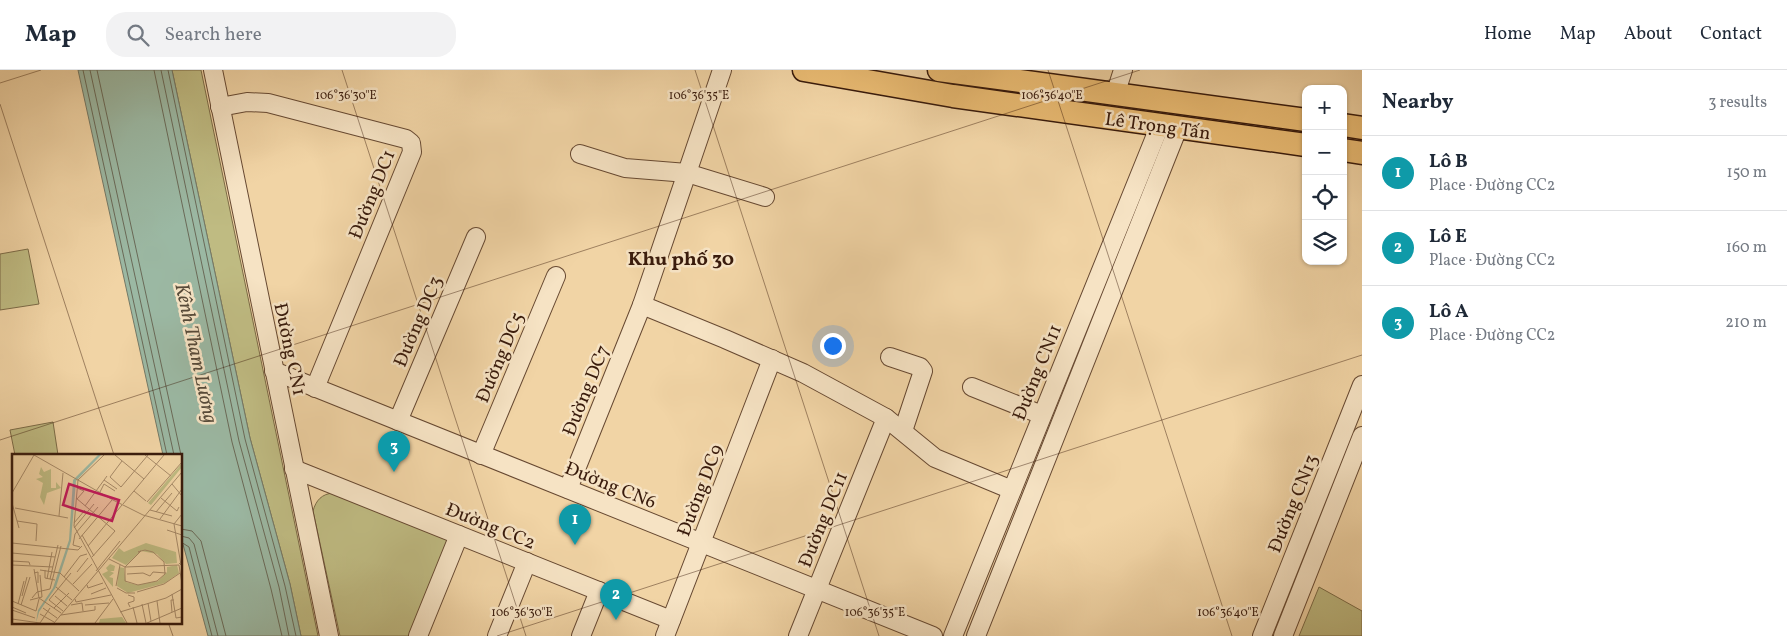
<!DOCTYPE html>
<html lang="en">
<head>
<meta charset="utf-8">
<style>
  :root { --surface:#fff; --page:#f2f2f3; --text:#1f2937; --muted:#747a83; --line:#e0e1e3; --accent:#8f2418 }
  body { margin:0; font-family:Vollkorn,serif; background:var(--page); color:var(--text) }
  .controls { position:absolute; right:15px; top:15px; display:grid; overflow:hidden; border-radius:10px; box-shadow:0 1px 4px #0004 }
  .controls button { width:45px; height:45px; display:grid; place-items:center; padding:0; border:0; border-bottom:1px solid var(--line); background:var(--surface); color:var(--text); font:25px sans-serif }
  .you { position:absolute; left:832px; top:275px; width:18px; height:18px; margin:-12px; border:4px solid #fff; border-radius:50%; background:#1a73e8; box-shadow:0 0 0 8px #1a73e833 }
  .badge { display:grid; place-items:center; width:32px; height:32px; border-radius:50%; background:var(--accent); color:#fff; font-size:16px; font-weight:700 }
  .pin { position:absolute; translate:-50% -41px; filter:drop-shadow(0 1px 2px #0008) }
  .pin::after { content:''; position:absolute; top:26px; width:18px; height:15px; background:inherit; clip-path:polygon(0 0,100% 0,50% 100%) }
  .list { margin:0; padding:0; list-style:none }
  h2 { display:flex; justify-content:space-between; align-items:center; height:65px; margin:0; padding:0 20px; font-size:21px }
  h2 small { font-size:16px; font-weight:400; color:var(--muted) }
  .list li { display:grid; grid-template-columns:32px 1fr auto; gap:15px; align-items:center; box-sizing:border-box; height:75px; padding:0 20px; border-top:1px solid var(--line) }
  .list b { display:block; font-size:19px; white-space:nowrap }
  .list p { margin:0; font-size:16px; white-space:nowrap; color:var(--muted) }
  .list em { font-size:16px; font-style:normal; color:var(--muted) }
  .icon { flex:none; width:28px; height:28px; fill:none; stroke:currentColor; stroke-width:2; stroke-linecap:round; stroke-linejoin:round }
  .map { position:relative; flex:none; width:1362px; height:566px; overflow:hidden }
  header { display:flex; align-items:center; gap:30px; box-sizing:border-box; height:70px; padding:0 25px; background:var(--surface); border-bottom:1px solid var(--line) }
  header strong { font-size:24px }
  nav { display:flex; gap:28px; margin-inline-start:auto; font-size:18px }
  .search { width:350px; height:45px; background:var(--page); display:flex; align-items:center; gap:12px; box-sizing:border-box; padding:0 18px; border-radius:20px; color:var(--muted); font-size:19px }
  main { display:flex }
  aside { flex:1; background:var(--surface) }
  .map>svg:first-child { display:block }
  .green { fill:#bfbb82; stroke:#7c6b47 }
  .water { fill:#9bb8a3; stroke:#747967 }
  .lines { fill:none; stroke-linecap:round; stroke-linejoin:round }
  .shore { stroke:#6a6a58; stroke-width:1 }
  .minor-casing { stroke:#674932; stroke-width:20 }
  .major-casing { stroke:#391b0c; stroke-width:25 }
  .minor { stroke:#f6e3c4; stroke-width:18 }
  .major { stroke:#e8ba72; stroke-width:22 }
  .ticks { fill:none; stroke:#391b0c; stroke-width:1; stroke-opacity:0.45 }
  .labels { text-anchor:middle; stroke-width:5; stroke-linejoin:round; paint-order:stroke }
  .street-label { font-size:19px; fill:#391b0c; stroke:#f6e3c4 }
  .neighbourhood-label { font-size:20px; font-weight:bold; fill:#391b0c; stroke:#f6e3c4 }
  .water-label { font-size:20px; font-style:italic; fill:#564a39; stroke:#f6e3c4 }
  .inset-road { fill:none; stroke:#a78a68; stroke-width:1 }
  .view { fill:#c2185b; fill-opacity:0.15; stroke:#c2185b; stroke-width:2.5 }
  .inset-edge { fill:none; stroke:#391b0c; stroke-width:2.5 }
  .ticks-label { font-size:12px; text-anchor:middle; fill:#391b0c; stroke:#f6e3c4; stroke-width:5; stroke-linejoin:round; paint-order:stroke }
</style>
</head>
<body>
<header>
<strong>Map</strong>
<div class="search"><svg class="icon" aria-label="search" viewBox="0 0 24 24"><circle cx="10" cy="10" r="6"/><path d="M15 15l6 6"/></svg>Search here</div>
<nav><a>Home</a><a>Map</a><a>About</a><a>Contact</a></nav>
</header>
<main>
<div class="map">
<svg width="1362" height="566" viewBox="0 0 1362 566">
  <rect width="100%" height="100%" fill="#f1d4a5"/>
  <filter id="stains"><feTurbulence type="fractalNoise" baseFrequency=".004" numOctaves="4"/><feColorMatrix values="0 0 0 0 .2 0 0 0 0 .09 0 0 0 0 .02 0 0 0 .5 -.17"/></filter>
  <radialGradient id="worn" r=".72"><stop offset=".6" stop-color="#630" stop-opacity="0"/><stop offset="1" stop-color="#630" stop-opacity=".3"/></radialGradient>
  <g class="green">
    <polygon points="172,0 201,0 318,566 301,566 290,514 250,368"/>
    <polygon points="28,179 39,234 0,240 0,184"/>
    <polygon points="53,352 58,385 15,385 10,360"/>
    <path d="M333,423L446,469L447,472L410,566H340L313,441C316,430 322,424 333,423Z"/>
    <polygon points="1319,517 1362,541 1362,566 1299,566"/>
  </g>
  <polygon class="water" points="78,0 172,0 250,368 290,514 301,566 208,566 181,467 181,385 163,385"/>
  <g class="lines">
    <g class="shore">
      <polyline points="83,0 167,385"/>
      <polyline points="90,0 174,385"/>
      <polyline points="97,0 181,385"/>
      <polyline points="154,0 232,372 271,519 282,566"/>
      <polyline points="161,0 239,371 279,517 289,566"/>
      <polyline points="168,0 245,369 285,516 296,566"/>
      <polyline points="181,459 192,461 201,471 226,566"/>
      <polyline points="181,466 189,468 194,474 218,566"/>
      <polyline points="181,472 189,477 212,566"/>
    </g>
    <g class="minor-casing">
      <g id="minor">
        <polyline points="213,0 329,566"/>
        <polyline points="1115,25 1123,0"/>
        <polyline points="220,37 247,32 268,33 406,69 411,73 412,82 315,318"/>
        <polyline points="580,84 625,98 687,103 765,127"/>
        <polyline points="642,235 725,269 803,303 886,348 935,388 1012,420"/>
        <polyline points="890,287 920,297 923,301 903,361"/>
        <polyline points="274,301 933,566"/>
        <polyline points="972,317 1042,345"/>
        <polyline points="398,351 476,167"/>
        <polyline points="481,385 556,206"/>
        <polyline points="294,399 671,550"/>
        <polyline points="568,419 642,235 722,0"/>
        <polyline points="418,566 459,465"/>
        <polyline points="497,566 527,492"/>
        <polyline points="581,566 599,521"/>
        <polyline points="665,566 772,289"/>
        <polyline points="798,566 886,348"/>
        <polyline points="953,566 1160,55"/>
        <polyline points="976,566 1178,58"/>
        <polyline points="1262,566 1362,315"/>
        <polyline points="1283,566 1362,366"/>
      </g>
    </g>
    <g class="major-casing">
      <g id="major">
        <polyline points="804,0 953,26 1306,75"/>
        <polyline points="939,0 1306,50"/>
        <polyline points="1343,55 1362,58"/>
        <polyline points="1343,80 1362,83"/>
      </g>
    </g>
    <use href="#minor" class="minor"/>
    <use href="#major" class="major"/>
  </g>
  <path class="ticks" d="M342,0L526,566M695,0L879,566M1048,0L1232,566M0,13L41,0M0,34L114,385M0,370L1140,0M168,552L173,566M497,566L1362,285"/>
  <g class="labels">
    <g class="street-label">
      <text transform="translate(1158 55) rotate(8)" y="7">Lê Trọng Tấn</text>
      <text transform="translate(371 124) rotate(-68)" y="7">Đường DC1</text>
      <text transform="translate(417 251) rotate(-67)" y="7">Đường DC3</text>
      <text transform="translate(291 279) rotate(78)" y="7">Đường CN1</text>
      <text transform="translate(499 287) rotate(-67)" y="7">Đường DC5</text>
      <text transform="translate(1036 302) rotate(-68)" y="7">Đường CN11</text>
      <text transform="translate(585 320) rotate(-68)" y="7">Đường DC7</text>
      <text transform="translate(611 414) rotate(22)" y="7">Đường CN6</text>
      <text transform="translate(699 420) rotate(-69)" y="7">Đường DC9</text>
      <text transform="translate(1292 433) rotate(-68)" y="7">Đường CN13</text>
      <text transform="translate(822 449) rotate(-68)" y="7">Đường DC11</text>
      <text transform="translate(491 455) rotate(22)" y="7">Đường CC2</text>
    </g>
    <g class="neighbourhood-label">
      <text x="681" y="195">Khu phố 30</text>
    </g>
    <g class="water-label">
      <text transform="translate(197 283) rotate(78)" y="7">Kênh Tham Lương</text>
    </g>
  </g>
  <g transform="translate(12 384)">
    <rect width="170" height="170" fill="#f1d4a5"/>
    <path d="M170,9V13L139,51L136,49ZM29,13L32,18L39,15V34H44V28L49,34L35,39L32,51L28,43L31,29L24,25L31,23L27,20ZM134,89L164,98L165,109L154,110L145,100L129,97L114,111L100,104L107,94L112,98ZM98,110L103,112L102,117H98L102,119L97,123L101,124V133L90,120L96,117L94,114ZM165,111L167,119L153,129L116,139L105,132L107,113L112,114L114,128L125,131L146,127L155,118V113ZM110,163L114,169H87L88,165Z" fill="#bfbb82"/>
    <path d="M86,1H89L64,27L59,87L44,133L27,158L24,169L26,156L41,134L57,86L61,26Z" fill="#9bb8a3"/>
    <path class="inset-road" d="M22,1L101,46L131,61L170,72M92,1L66,26L62,72L115,169M103,1L132,25M133,1L159,22M92,26L105,35M160,30L170,42M109,33L136,1M109,33L98,23L110,7M65,34L72,37L65,45M122,37L134,47M88,38L92,30L103,37M0,39L22,1M64,44L103,77L80,103M149,44L165,57L167,53M135,48L170,8M0,49L7,74M111,50L152,1M73,52L95,22M3,54L56,64M138,56L160,62M144,58L160,39M47,62L51,19M148,65L170,35M5,67L25,70L24,87M62,69L73,56M62,74L82,50M155,76L170,81M70,81L82,102M67,85L100,46M0,89L66,96L70,92M76,92L110,51M68,93L61,91L63,80L86,53M0,99L43,103M97,105L113,113L167,111M0,107L17,108L18,111M167,109L169,111L162,70L170,60M0,111L41,113M167,111L170,130M22,115L27,144L49,159M28,116L48,119L67,137M33,116V124L43,126M84,117L108,87M65,118L76,104M22,119L26,118V129M115,120L131,119L138,122L141,118L154,119M52,123L68,102L75,100M35,125L40,98M38,125L46,91M61,130L80,110M75,131L76,134L91,129M126,131L145,127L153,120L152,108L141,98L133,96L129,97L126,98L129,97L113,113V127L126,131M104,132L108,111M44,133L60,146M105,134L114,139H123M125,138L152,130L168,119M79,140L94,134M160,140L164,164L170,163M116,141L122,143V147L116,149L118,153M10,142L15,123M43,142L55,152M20,144L25,138L38,135L49,92M63,145L64,148L99,141M18,146L30,143L28,121M37,146L59,119M37,146L51,157M0,147L24,157L27,145M145,147L148,169M136,149L139,167M6,150L12,127M130,150L134,169M9,151L18,123M59,151L70,149L71,157M73,151L97,149M0,153L14,159M121,153L125,169M31,154L45,164M42,154L57,139M0,156L23,164M108,158L154,144L170,135M160,158L159,146H162M28,160L42,168M49,161L83,156V152M0,165L28,169M28,169L38,154M42,169L170,18M83,169L101,145M135,169L170,154"/>
    <path class="view" d="M57,30L107,46L100,67L51,51Z"/>
    <rect width="170" height="170" class="inset-edge"/>
  </g>
  <g class="ticks-label">
    <text x="346" y="29">106°36'30"E</text>
    <text x="699" y="29">106°36'35"E</text>
    <text x="1052" y="29">106°36'40"E</text>
    <text x="522" y="546">106°36'30"E</text>
    <text x="875" y="546">106°36'35"E</text>
    <text x="1228" y="546">106°36'40"E</text>
  </g>
  <rect width="100%" height="100%" filter="url(#stains)"/>
  <rect width="100%" height="100%" fill="url(#worn)"/>
</svg>
<div class="controls">
<button>+</button>
<button>−</button>
<button><svg class="icon" aria-label="locate" viewBox="0 0 24 24"><circle cx="12" cy="12" r="6"/><path d="M12 2v4M12 18v4M2 12h4M18 12h4"/></svg></button>
<button><svg class="icon" aria-label="layers" viewBox="0 0 24 24"><path d="M12 4l9 5-9 5-9-5zM3 14l9 5 9-5"/></svg></button>
</div>
<div class="you"></div>
<div class="pin badge" style="left:575px;top:475px;background:#0f9aa8">1</div>
<div class="pin badge" style="left:616px;top:550px;background:#0f9aa8">2</div>
<div class="pin badge" style="left:394px;top:402px;background:#0f9aa8">3</div>
</div>
<aside>
<h2>Nearby<small>3 results</small></h2>
<ul class="list">
<li><span class="badge" style="background:#0f9aa8">1</span><div><b>Lô B</b><p>Place · Đường CC2</p></div><em>150 m</em></li>
<li><span class="badge" style="background:#0f9aa8">2</span><div><b>Lô E</b><p>Place · Đường CC2</p></div><em>160 m</em></li>
<li><span class="badge" style="background:#0f9aa8">3</span><div><b>Lô A</b><p>Place · Đường CC2</p></div><em>210 m</em></li>
</ul>
</aside>
</main>
</body>
</html>
